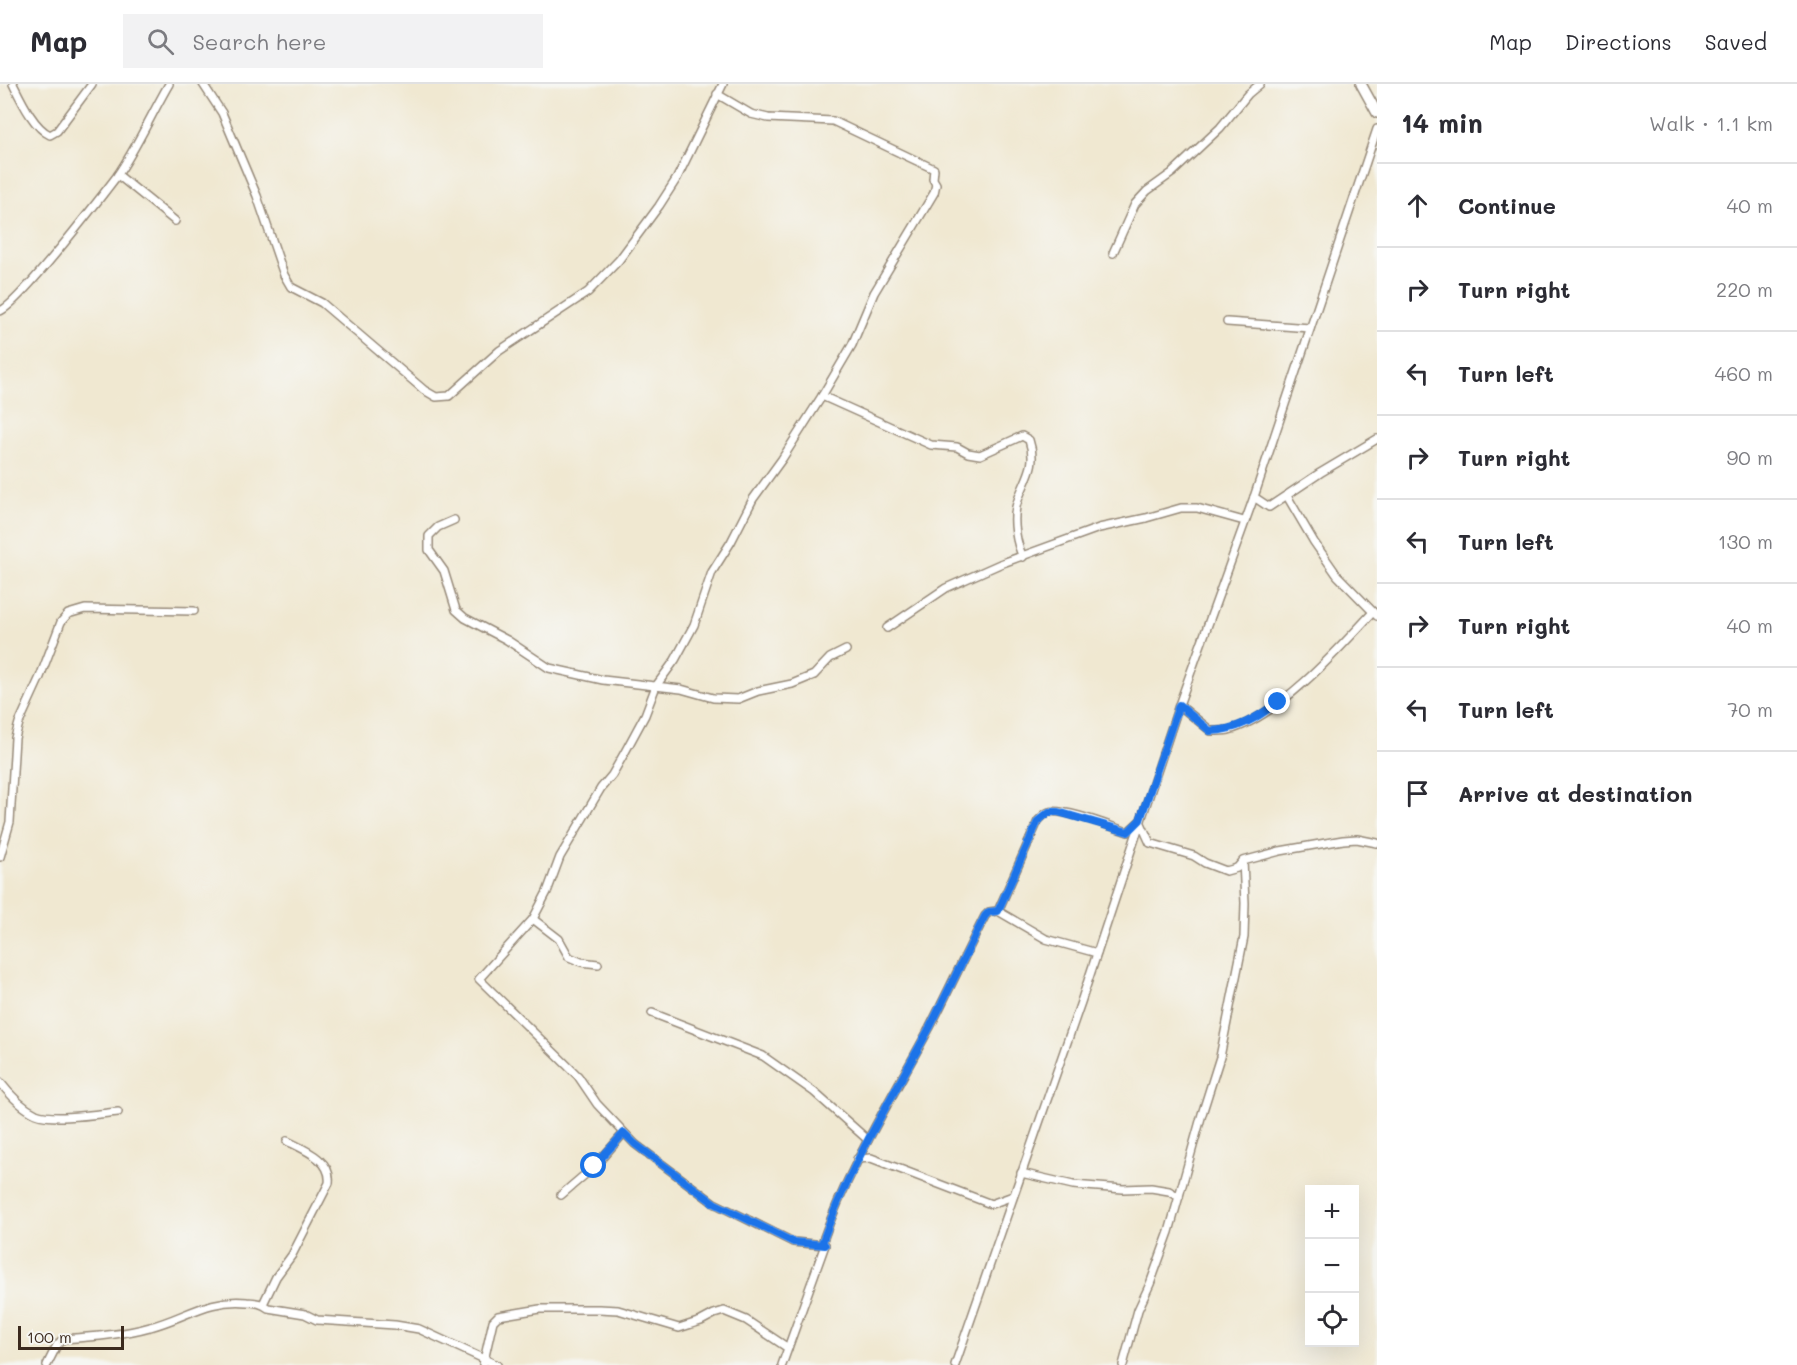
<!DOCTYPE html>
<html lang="en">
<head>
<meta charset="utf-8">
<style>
  :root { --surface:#fff; --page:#f2f2f3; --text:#2b2b33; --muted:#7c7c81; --line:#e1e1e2 }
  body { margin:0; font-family:Mali,sans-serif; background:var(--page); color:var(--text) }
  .controls { position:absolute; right:18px; bottom:18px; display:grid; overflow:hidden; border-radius:0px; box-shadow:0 6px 24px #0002 }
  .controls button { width:54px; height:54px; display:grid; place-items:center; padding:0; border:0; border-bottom:2px solid var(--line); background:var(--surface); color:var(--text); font:30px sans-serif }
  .scale { position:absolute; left:18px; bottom:15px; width:106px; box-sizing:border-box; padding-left:6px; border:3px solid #3b2a1e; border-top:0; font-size:16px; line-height:21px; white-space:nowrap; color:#3b2a1e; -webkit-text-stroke:4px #f6f6f2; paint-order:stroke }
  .stop { position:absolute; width:18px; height:18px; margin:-14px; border:4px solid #1a73e8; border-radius:50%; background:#fff }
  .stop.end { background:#1a73e8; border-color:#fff; box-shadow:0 2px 6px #0008 }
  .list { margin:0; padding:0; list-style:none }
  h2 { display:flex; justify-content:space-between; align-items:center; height:78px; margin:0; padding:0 24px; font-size:26px }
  h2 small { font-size:20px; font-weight:400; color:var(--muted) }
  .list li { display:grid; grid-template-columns:39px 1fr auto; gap:18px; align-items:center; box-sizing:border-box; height:84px; padding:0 24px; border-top:2px solid var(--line) }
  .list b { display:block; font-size:22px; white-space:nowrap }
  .list em { font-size:20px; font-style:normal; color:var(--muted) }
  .icon { flex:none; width:33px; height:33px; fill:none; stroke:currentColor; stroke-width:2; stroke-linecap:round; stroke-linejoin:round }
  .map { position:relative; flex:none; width:1377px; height:1281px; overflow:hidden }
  header { display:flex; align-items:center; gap:36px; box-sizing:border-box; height:84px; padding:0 30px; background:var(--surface); border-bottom:2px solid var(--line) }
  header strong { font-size:28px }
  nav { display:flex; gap:33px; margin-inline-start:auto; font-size:21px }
  .search { width:420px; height:54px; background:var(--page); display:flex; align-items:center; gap:15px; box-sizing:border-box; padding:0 21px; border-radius:0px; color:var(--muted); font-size:22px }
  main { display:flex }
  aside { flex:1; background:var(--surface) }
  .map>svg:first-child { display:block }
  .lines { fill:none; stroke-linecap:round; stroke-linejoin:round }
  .street-casing { stroke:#968978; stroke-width:10 }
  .secondary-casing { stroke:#968978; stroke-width:12 }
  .street { stroke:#fff; stroke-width:7 }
  .secondary { stroke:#fff; stroke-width:9 }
  .route { stroke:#1a73e8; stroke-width:8 }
</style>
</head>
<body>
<header>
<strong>Map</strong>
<div class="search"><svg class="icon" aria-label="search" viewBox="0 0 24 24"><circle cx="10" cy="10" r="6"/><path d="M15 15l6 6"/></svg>Search here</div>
<nav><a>Map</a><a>Directions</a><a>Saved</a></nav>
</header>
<main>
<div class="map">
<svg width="1377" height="1281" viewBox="0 0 1377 1281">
  <rect width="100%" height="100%" fill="#f6f6f2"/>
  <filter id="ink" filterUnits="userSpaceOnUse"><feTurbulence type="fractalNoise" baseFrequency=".0167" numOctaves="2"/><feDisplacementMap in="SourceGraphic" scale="12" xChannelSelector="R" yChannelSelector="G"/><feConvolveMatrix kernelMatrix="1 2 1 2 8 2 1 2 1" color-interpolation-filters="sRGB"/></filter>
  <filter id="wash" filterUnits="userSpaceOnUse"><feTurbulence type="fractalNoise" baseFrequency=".008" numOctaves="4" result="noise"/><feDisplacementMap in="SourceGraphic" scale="24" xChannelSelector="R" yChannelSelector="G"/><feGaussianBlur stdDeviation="1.35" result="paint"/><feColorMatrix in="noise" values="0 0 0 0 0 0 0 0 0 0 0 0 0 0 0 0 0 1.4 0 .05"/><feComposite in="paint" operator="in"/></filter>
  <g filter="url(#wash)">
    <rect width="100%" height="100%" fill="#f0e8d1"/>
  </g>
  <g filter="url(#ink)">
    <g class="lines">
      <g class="street-casing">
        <g id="street">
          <path d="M13,0C21,16 34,44 50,51L57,47L92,0"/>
          <polyline points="203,0 222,29 257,112 284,191 291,203 322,219 424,306 436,313 449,312 499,267 588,208 619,176 659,122 677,94 723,0"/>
          <polyline points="118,91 175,137"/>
          <polyline points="1113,169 1135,120 1147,107 1172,89 1220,44 1248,10 1260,0"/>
          <path d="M0,227C18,221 101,113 117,92C136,65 152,29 169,0"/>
          <polyline points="1227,238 1310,244"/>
          <path d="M822,312L931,361L957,363L968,369L980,371L1022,352L1029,356C1039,385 1022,397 1016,423C1013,438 1016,459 1023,473"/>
          <polyline points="1287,412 1314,458 1337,491 1377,532"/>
          <polyline points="1254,413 1269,423 1320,389 1377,355"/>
          <polyline points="454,436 438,443 429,452 429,466 444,487 456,526 465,534 507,556 549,584 603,596 681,605 713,614 738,615 758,607 792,600 814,591 830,574 846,566"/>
          <polyline points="887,544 946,504 1000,480 1099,444 1146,434 1181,424 1197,424 1244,437"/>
          <path d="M1179,621L1211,647C1216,647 1223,647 1229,646C1279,632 1338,566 1373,528"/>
          <polyline points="0,773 10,738 15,654 19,639 40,593 61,538 68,530 85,525 194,527"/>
          <path d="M998,827L1038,737C1041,734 1045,729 1049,728C1064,724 1112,743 1128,748L1140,737L1150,759L1194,772L1205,779L1226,787L1237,784L1243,777L1280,767L1343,756L1357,755L1377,759"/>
          <polyline points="533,835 547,808 560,773 601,704 612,691 625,668 645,631 656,602 675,576 694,541 712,488 731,458 753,415 782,375 822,312 852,261 874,209 934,109 936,100 933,95 934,85 833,37 768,34 751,30 717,10"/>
          <polyline points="598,880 581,878 569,873 559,855 533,835 479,895 578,992 597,1020 635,1060 714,1119 793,1158 825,1161"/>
          <polyline points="652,929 763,972 814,1008 868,1056"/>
          <path d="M0,998C10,1011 21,1023 36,1030C53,1037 98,1030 118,1028"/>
          <polyline points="857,1075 871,1074 991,1120 1013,1112"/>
          <polyline points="1021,1089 1073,1101 1123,1105 1151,1104 1169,1107 1179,1113"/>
          <polyline points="561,1111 595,1082 624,1049"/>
          <path d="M263,1220L276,1193L292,1171L329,1099C332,1076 305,1066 287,1057"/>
          <path d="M47,1281L57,1261L63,1255C91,1253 122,1251 150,1243C185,1234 208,1214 247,1218C255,1218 262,1219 268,1224L305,1230L317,1236L395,1241L419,1245L497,1281"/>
          <polyline points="483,1281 493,1237 498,1232 540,1225 599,1225 618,1226 679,1244 701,1237 714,1230 724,1227 746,1236 788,1264"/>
          <path d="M782,1281L825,1161L822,1159C849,1082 892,1014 930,943C949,906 966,869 985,832L989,828L998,827L1046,855L1097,869"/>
          <polyline points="955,1281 1081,918 1179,621 1254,413 1377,45"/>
          <polyline points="1123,1281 1138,1226 1150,1200 1169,1148 1202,1030 1220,973 1244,853 1245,819 1243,777"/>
        </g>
      </g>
      <g class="secondary-casing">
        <polyline id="secondary" points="1361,0 1377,29"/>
      </g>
      <use href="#street" class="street"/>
      <use href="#secondary" class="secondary"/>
    </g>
  </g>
  <g class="lines" filter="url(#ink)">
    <path class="route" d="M594,1082L624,1049L635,1060L714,1119L793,1158L825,1161L822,1159C849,1082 892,1014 930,943C949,906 966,869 985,832L989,828L998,827L1038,737L1049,728H1058L1128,748L1140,736L1179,621L1210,647C1238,646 1257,634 1278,618"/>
  </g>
</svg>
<div class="controls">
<button>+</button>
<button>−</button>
<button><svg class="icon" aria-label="locate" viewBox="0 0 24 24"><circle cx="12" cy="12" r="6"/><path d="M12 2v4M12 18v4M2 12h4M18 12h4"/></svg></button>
</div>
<div class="scale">100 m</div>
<div class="stop" style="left:594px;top:1082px"></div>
<div class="stop end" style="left:1278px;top:618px"></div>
</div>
<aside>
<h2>14 min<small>Walk · 1.1 km</small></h2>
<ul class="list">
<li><svg class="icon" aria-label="ahead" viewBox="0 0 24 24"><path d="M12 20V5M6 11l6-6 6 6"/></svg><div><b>Continue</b></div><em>40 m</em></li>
<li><svg class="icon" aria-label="right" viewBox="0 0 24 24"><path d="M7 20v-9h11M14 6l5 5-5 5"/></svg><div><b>Turn right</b></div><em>220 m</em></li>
<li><svg class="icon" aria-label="left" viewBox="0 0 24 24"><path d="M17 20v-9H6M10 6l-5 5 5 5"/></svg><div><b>Turn left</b></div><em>460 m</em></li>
<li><svg class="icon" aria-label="right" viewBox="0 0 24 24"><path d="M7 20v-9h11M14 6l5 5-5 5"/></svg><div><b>Turn right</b></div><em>90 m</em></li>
<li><svg class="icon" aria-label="left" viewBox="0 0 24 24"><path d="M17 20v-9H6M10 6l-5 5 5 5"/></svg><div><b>Turn left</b></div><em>130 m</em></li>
<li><svg class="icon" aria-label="right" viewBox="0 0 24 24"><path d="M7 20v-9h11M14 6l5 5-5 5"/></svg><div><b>Turn right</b></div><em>40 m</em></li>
<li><svg class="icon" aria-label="left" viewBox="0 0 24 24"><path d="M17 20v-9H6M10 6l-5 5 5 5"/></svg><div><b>Turn left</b></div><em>70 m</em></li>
<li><svg class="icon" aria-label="arrive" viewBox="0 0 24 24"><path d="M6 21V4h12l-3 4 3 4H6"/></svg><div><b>Arrive at destination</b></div></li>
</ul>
</aside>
</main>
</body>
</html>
